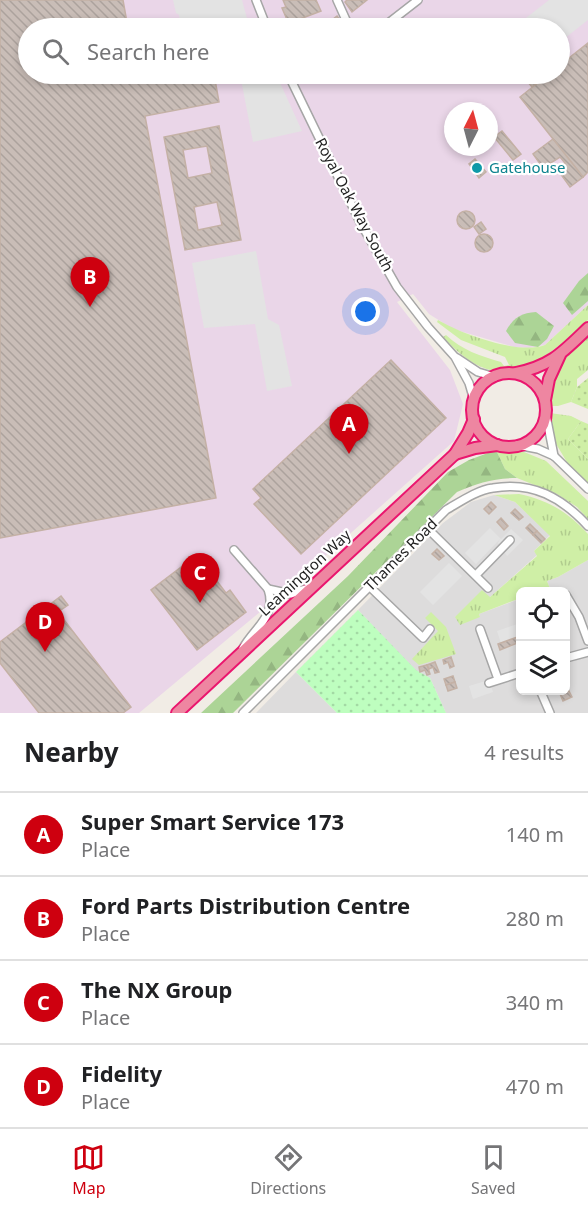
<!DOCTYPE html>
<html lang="en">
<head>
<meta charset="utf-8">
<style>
  :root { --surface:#fff; --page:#f6f6f6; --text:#202124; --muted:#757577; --line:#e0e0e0; --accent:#ce000f }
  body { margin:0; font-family:"Noto Sans",sans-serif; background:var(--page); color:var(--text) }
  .controls { position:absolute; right:18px; bottom:18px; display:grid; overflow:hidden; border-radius:9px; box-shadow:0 3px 9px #0003 }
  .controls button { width:54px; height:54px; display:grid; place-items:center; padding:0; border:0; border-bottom:2px solid var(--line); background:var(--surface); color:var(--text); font:30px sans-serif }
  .compass { position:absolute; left:444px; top:102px; width:54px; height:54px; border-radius:50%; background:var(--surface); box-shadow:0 3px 9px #0003; rotate:6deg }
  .you { position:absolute; left:366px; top:312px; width:21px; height:21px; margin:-15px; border:4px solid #fff; border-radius:50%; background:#1a73e8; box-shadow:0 0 0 9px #1a73e833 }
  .badge { display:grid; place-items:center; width:39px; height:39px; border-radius:50%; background:var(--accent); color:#fff; font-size:20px; font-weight:700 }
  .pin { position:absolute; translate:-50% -50px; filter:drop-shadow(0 2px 3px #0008) }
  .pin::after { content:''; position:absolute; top:32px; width:21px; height:18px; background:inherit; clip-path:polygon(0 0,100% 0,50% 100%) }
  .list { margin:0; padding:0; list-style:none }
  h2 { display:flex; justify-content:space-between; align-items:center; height:78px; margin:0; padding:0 24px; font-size:26px }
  h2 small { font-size:20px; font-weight:400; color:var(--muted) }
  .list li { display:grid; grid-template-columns:39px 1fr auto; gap:18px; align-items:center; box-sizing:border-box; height:84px; padding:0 24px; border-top:2px solid var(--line) }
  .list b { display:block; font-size:22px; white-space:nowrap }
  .list p { margin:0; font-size:20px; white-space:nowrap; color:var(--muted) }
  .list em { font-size:20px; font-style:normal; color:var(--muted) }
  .icon { flex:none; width:33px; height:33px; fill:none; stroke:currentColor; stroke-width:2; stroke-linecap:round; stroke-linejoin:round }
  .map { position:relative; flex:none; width:588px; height:713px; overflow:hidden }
  .search { position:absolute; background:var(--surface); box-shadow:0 3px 9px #0003; left:18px; right:18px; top:18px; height:66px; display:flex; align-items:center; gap:15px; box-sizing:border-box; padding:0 21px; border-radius:33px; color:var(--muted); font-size:22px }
  .sheet { height:414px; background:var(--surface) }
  nav { display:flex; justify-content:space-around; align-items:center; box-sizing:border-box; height:84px; border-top:2px solid var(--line); background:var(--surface); font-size:16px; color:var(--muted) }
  nav a { display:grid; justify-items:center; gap:3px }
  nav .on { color:var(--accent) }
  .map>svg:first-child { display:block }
  .residential { fill:#dddcdc }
  .industrial { fill:#ead6e8; fill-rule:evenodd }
  .grass { fill:url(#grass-tufts) }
  .forest { fill:url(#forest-firs) }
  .park { fill:url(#park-dots) }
  .garden { fill:url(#garden-dots) }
  .parking { fill:#e3e3e3 }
  .building { fill:url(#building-back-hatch); stroke:#c4b1a5; stroke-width:1.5; fill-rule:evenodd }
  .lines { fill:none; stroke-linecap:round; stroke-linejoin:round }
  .minor-casing { stroke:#a6a6a6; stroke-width:10 }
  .highway-casing { stroke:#ea166e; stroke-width:14 }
  .minor { stroke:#fff; stroke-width:7 }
  .highway { stroke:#ee86a1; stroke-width:10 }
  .culture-dot { fill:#0f9aa8; stroke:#fff; stroke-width:2 }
  .labels { text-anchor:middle; stroke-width:4.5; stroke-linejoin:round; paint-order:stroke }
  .culture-label { font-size:15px; fill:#0d838f; stroke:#fff; text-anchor:start }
  .street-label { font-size:15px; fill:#1f1f1f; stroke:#fff }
</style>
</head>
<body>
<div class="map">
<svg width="588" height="713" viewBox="0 0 588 713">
  <defs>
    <pattern id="grass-tufts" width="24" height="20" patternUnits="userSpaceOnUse" patternTransform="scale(1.5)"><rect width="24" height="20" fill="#cfefa6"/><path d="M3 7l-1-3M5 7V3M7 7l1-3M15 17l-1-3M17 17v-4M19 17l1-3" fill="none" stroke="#b1cc8e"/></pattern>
    <pattern id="forest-firs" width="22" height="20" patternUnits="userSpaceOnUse" patternTransform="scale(1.5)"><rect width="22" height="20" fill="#acd496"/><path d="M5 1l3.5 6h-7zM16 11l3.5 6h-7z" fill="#94b681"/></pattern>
    <pattern id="park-dots" width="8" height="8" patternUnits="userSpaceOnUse" patternTransform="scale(1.5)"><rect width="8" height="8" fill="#befebf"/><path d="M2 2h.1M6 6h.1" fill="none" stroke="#a3d9a4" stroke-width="1.8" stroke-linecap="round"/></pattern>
    <pattern id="garden-dots" width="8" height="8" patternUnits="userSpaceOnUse" patternTransform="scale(1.5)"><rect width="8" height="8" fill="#cfefa6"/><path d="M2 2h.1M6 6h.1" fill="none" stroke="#b1cc8e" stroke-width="1.8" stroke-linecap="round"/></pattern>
    <pattern id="building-back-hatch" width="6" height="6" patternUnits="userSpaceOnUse" patternTransform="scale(1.5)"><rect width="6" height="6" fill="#c9bdb7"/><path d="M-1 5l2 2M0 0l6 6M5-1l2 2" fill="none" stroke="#aca29d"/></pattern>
  </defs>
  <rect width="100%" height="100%" fill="#f1ece5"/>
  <g class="residential">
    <polygon points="494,495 515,502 550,535 534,551 537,555 490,597 455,617 480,617 479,614 519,599 520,603 520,690 566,690 566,592 551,591 547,581 558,577 588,560 588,713 446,713 430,678 416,671 358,610 443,523 471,502"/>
    <polygon points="296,672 337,713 256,713"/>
  </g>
  <path class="industrial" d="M0,0H588V305L545,345L529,348L514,347L453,329L429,314L413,294L397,302L450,370L463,404L454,441L297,581L139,713H0ZM28,28H560V74H28ZM453,111H489V147H453Z"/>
  <g class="grass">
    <path d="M588,305V320C536,367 501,400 443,337L446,335C462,350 480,356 501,362L504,366L509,365L505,357L461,340L437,322L438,320C462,334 518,355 545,345Z"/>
    <path d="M588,334V370L577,379V387L571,402L558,406H550C549,376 567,354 588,334Z"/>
    <polygon points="550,413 571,416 581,421 568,439 588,459 588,483 568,464 552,437"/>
    <polygon points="496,450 524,452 546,461 588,501 588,519 577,507 557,494 517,478 505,469"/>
    <path d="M519,494C548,500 568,512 588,534V560L558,577L547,581L551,591L520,592V603L518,599L479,614L480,617L460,625L455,617L482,590L490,597L537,556L534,551L550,536L515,502L494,495Z"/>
    <polygon points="431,612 446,627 456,654 419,665 412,659 438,631 425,618"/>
  </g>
  <g class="forest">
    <polygon points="588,273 588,301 572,315 563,303 579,281"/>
    <path d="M536,312L554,326L547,339L538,347L515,343L506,331C513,318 521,313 536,312Z"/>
    <path d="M496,450L505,469L517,478C494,478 477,483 457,492L233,713H201L348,576L448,472L469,460Z"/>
  </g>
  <polygon class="park" points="358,610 416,670 430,678 446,713 337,713 296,672"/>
  <g class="garden">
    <polygon points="588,378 588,409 571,402 577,387"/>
    <polygon points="581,421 588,424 588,459 568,439"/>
  </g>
  <g class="parking">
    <polygon points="173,0 242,0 248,22 208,28 181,28 179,15 176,13"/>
    <polygon points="549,0 588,0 588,20 560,42 560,28 513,28"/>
    <polygon points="240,74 276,74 302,131 253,142"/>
    <polygon points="256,251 268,319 279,325 292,386 267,391 255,324 204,328 192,263"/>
    <polygon points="490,528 501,539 511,529 523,540 507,556 498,543 500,539 476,564 465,553"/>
    <polygon points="449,563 462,576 433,605 420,592"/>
    <polygon points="520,623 520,636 501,643 497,631"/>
    <polygon points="489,680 493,692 473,699 469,686"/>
  </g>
  <g class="building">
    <polygon points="0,0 123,0 128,28 28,28 28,74 137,74 137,77 158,74 214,74 219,102 145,116 216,498 0,538"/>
    <polygon points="283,0 316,0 321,11 292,22 291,20 288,22 282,8 286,7"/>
    <polygon points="347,0 367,0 352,12 345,2"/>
    <polygon points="337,16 346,28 313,28 321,23 324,26"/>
    <polygon points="588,43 588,172 583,177 520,97 549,74 560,74 560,65"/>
    <polygon points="521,74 546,74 547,75 532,87"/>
    <path d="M219,126L241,240L185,250L164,137ZM207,146L212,173L188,178L183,150ZM217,202L222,225L198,230L194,207Z"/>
    <polygon points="502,131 521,154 513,160 494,137"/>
    <polygon points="553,139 583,177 570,187 557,169 565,163 560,157 543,168 533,154"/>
    <polygon points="475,159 486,172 479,178 469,164"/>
    <circle cx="466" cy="220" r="9"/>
    <polygon points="481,222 486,229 479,234 474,227"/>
    <circle cx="484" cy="243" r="9"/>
    <polygon points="391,360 446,418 301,554 254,504 261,498 253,489"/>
    <polygon points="491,502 496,507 489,514 484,509"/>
    <polygon points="515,509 523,517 519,520 511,513"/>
    <polygon points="501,518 508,526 504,530 497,522"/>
    <polygon points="530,524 537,531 533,535 526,528"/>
    <polygon points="537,531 545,539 541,543 533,535"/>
    <polygon points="437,549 444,556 439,560 432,554"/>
    <polygon points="197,555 226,593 230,590 246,612 197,650 151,590"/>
    <polygon points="61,596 68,605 58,612 131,707 123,713 39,713 0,663 0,642"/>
    <polygon points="520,636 520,642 500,650 498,644"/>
    <polygon points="451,657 454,666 450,668 448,662 444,664 443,660"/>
    <polygon points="435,662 439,672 435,673 433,667 429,669 427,665"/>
    <polygon points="427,665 430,674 427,675 425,670 420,672 419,667"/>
    <polygon points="453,676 455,682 446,685 444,679"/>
    <polygon points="455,682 457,688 448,691 446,685"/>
    <polygon points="569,691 572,697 563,701 560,694"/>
  </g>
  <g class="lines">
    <g class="minor-casing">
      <g id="minor">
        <polyline points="256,0 267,28"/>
        <polyline points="337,0 346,20 352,28"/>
        <polyline points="382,28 418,0"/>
        <polyline points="288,74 360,222 397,287 428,327 455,357 469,383 474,400"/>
        <polyline points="457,358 478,372 495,377"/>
        <polyline points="546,415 554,456"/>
        <polyline points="517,445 538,449 554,456 588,489"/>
        <polyline points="428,529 488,588"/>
        <path d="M234,550L268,589C277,616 255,627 243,648"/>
        <polyline points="476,575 510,540"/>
        <polyline points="370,587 423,638 430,629"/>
        <polyline points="268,589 291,594 308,588"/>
        <polyline points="566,595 579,617 588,641"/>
        <polyline points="480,629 498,679"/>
        <polyline points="566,658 588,652"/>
        <polyline points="489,683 520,673"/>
        <polyline points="540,690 550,713"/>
        <path d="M243,713L446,510C460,502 477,490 493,488C533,481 562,498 588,526"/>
      </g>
    </g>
    <g class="highway-casing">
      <g id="highway">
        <path d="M516,373C551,366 563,352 588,328"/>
        <circle cx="509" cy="410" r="37"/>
        <polyline points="545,400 549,379 560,355"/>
        <polyline points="455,454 475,448 497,445"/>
        <polyline points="177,713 455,454 468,433 474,419"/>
      </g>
    </g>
    <use href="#minor" class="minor"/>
    <use href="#highway" class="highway"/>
  </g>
  <circle class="culture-dot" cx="477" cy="168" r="6"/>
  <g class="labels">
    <g class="culture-label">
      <text x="489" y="173">Gatehouse</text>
    </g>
    <g class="street-label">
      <text transform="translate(354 205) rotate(62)" y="5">Royal Oak Way South</text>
      <text transform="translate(401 555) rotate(-45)" y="5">Thames Road</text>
      <text transform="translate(305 573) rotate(-43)" y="5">Leamington Way</text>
    </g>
  </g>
</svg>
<div class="controls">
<button><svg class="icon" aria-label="locate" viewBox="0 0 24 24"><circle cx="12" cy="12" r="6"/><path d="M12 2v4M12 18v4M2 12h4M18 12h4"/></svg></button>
<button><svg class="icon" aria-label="layers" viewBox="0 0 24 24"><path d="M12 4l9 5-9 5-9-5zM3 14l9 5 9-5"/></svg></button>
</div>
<svg class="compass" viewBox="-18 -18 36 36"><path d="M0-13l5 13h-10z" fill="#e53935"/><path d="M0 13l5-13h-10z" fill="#757577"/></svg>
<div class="you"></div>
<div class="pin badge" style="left:349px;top:454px">A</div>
<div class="pin badge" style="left:90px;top:307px">B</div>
<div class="pin badge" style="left:200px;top:603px">C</div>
<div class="pin badge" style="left:45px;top:652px">D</div>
<div class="search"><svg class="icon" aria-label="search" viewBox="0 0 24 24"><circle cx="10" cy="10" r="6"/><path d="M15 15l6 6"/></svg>Search here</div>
</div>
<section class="sheet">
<h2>Nearby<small>4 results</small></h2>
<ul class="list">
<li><span class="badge">A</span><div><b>Super Smart Service 173</b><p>Place</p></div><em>140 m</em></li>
<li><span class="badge">B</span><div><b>Ford Parts Distribution Centre</b><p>Place</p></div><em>280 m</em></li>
<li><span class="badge">C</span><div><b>The NX Group</b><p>Place</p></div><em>340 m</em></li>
<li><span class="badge">D</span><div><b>Fidelity</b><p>Place</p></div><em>470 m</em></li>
</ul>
</section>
<nav>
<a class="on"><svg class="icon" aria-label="map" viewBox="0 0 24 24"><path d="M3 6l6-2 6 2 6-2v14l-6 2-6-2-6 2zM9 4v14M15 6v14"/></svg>Map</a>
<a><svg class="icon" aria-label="directions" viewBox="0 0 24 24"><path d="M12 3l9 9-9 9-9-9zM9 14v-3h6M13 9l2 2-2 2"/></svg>Directions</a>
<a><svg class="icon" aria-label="saved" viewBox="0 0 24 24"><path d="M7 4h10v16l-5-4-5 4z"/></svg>Saved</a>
</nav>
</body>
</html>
